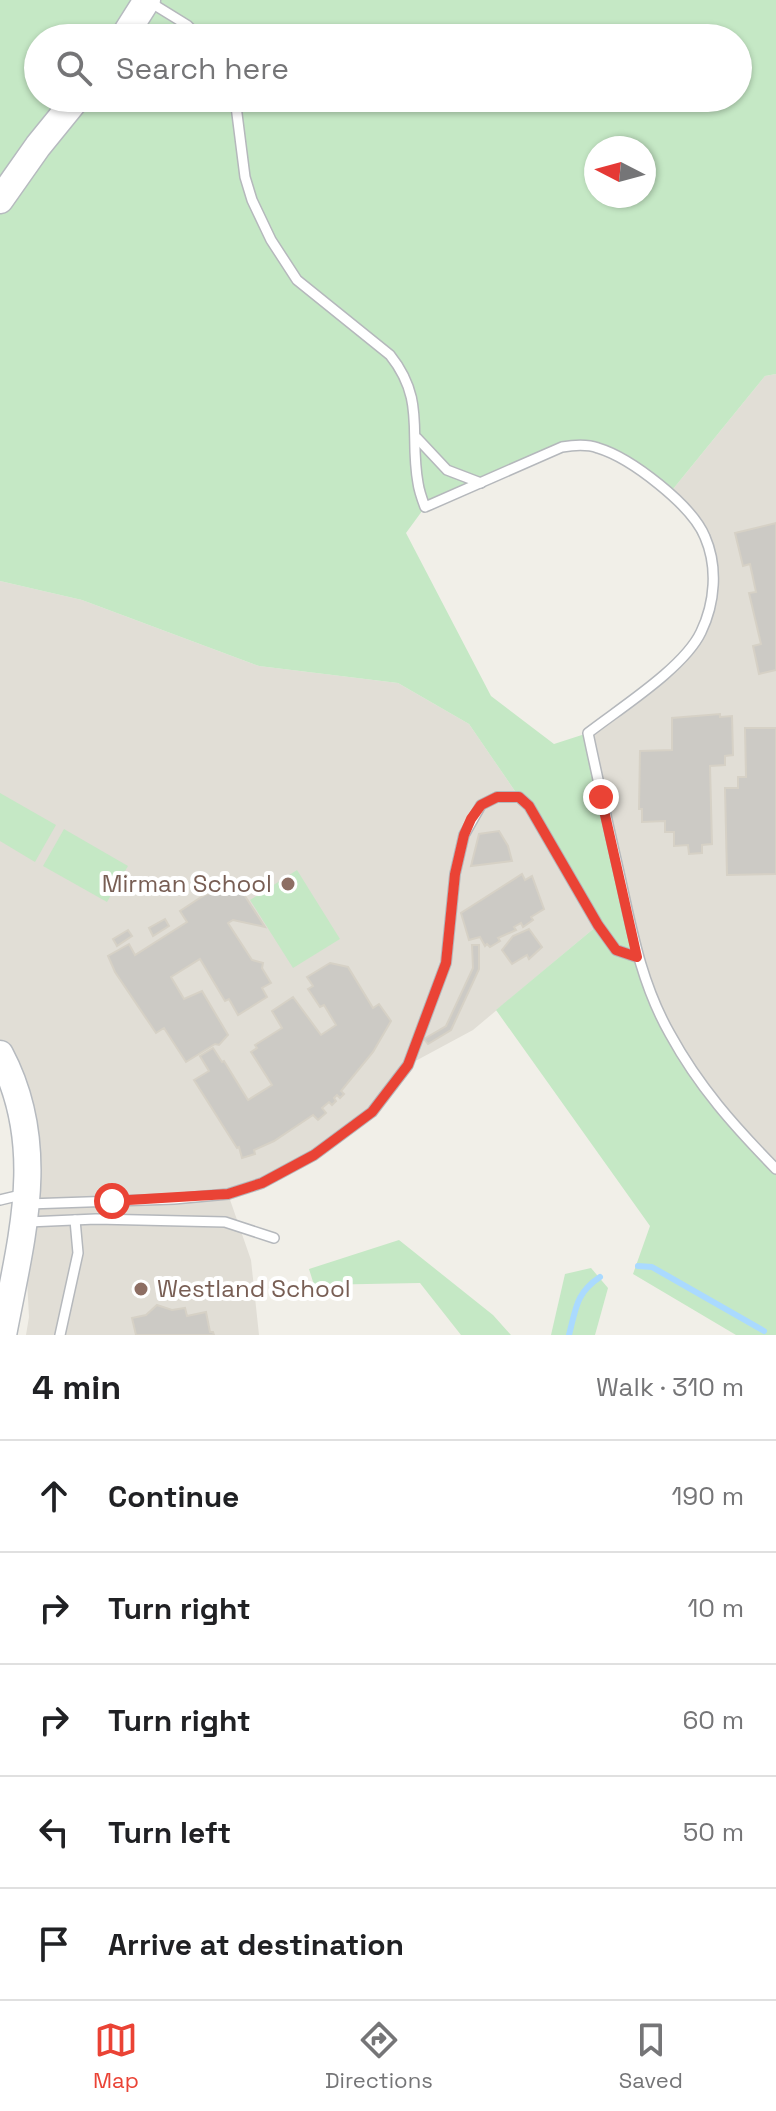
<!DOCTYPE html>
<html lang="en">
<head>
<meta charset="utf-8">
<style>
  :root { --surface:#fff; --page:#f2f2f2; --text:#202124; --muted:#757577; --line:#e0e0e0; --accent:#ea4335 }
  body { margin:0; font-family:"Space Grotesk",sans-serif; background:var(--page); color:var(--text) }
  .compass { position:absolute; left:584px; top:136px; width:72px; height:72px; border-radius:50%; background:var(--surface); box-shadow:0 2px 6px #0004; rotate:276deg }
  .stop { position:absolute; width:24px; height:24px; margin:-18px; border:6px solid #ea4335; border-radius:50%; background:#fff }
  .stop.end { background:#ea4335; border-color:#fff; box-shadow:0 2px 8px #0008 }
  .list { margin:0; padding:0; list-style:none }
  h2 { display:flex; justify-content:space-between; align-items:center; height:104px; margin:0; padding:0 32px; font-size:34px }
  h2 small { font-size:26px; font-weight:400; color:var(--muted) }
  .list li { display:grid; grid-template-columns:52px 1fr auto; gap:24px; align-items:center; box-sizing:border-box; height:112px; padding:0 32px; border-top:2px solid var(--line) }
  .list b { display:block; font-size:30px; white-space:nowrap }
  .list em { font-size:26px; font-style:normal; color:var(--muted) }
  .icon { flex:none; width:44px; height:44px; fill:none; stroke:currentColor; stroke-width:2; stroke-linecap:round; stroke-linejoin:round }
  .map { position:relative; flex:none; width:776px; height:1335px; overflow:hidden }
  .search { position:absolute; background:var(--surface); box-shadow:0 2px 6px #0004; left:24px; right:24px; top:24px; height:88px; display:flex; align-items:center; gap:20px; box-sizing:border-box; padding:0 28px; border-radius:44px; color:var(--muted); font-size:30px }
  .sheet { height:664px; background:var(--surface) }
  nav { display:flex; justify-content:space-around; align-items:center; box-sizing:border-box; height:112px; border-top:2px solid var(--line); background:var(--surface); font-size:22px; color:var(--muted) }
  nav a { display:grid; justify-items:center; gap:4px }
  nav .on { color:var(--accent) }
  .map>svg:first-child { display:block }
  .education { fill:#e1ded6 }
  .green { fill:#c5e8c5; fill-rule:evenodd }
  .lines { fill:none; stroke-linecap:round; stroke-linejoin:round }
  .stream { stroke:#aadaff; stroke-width:6 }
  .building { fill:#cccac5; stroke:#d6d1c6; stroke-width:2 }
  .service-casing { stroke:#b5b8bc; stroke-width:12 }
  .secondary-casing { stroke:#b6babf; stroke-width:29 }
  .service { stroke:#fff; stroke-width:9 }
  .secondary { stroke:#fff; stroke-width:26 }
  .route { stroke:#ea4335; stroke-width:10 }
  .education-dot { fill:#8d6e63; stroke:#fff; stroke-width:3 }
  .labels { text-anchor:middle; stroke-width:8; stroke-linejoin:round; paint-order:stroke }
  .education-label { font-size:24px; fill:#785e54; stroke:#fff; text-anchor:end }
</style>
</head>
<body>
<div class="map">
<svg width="776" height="1335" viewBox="0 0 776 1335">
  <rect width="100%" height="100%" fill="#f1efe8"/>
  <g class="education">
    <polygon points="776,374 776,1169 697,1077 651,993 588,733 693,647 713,590 704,534 669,494 765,376"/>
    <polygon points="0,581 82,600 259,666 398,683 469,724 519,797 598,925 473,1030 408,1065 372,1112 314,1154 228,1194 251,1260 259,1335 26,1335 29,1317 24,1222 28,1204 0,1054"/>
  </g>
  <g class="green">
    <path d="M0,0H776V374L765,376L669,494L606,451L570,446L425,507L406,533L491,696L554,744L588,733L651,993L697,1077L776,1169V1335H736L633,1274L650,1226L496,1010L598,925L519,797L469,724L398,683L259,666L82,600L0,581ZM38,38H738V98H38ZM596,148H644V196H596Z"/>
    <polygon points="0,793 56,825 35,862 0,841"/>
    <polygon points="64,829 128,866 107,902 43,866"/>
    <polygon points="297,870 340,939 293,968 250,900"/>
    <polygon points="399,1240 493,1315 511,1335 461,1335 420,1283 314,1285 309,1269"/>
    <polygon points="591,1268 608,1288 595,1335 551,1335 565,1274"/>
  </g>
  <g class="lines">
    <g class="stream">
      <polyline points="638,1266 652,1267 764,1331"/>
      <path d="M569,1335C576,1308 576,1293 600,1277"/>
    </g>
  </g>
  <g class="building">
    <polygon points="776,523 776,670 759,674 753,646 761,644 749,593 756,592 750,564 743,566 735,533"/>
    <polygon points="720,714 720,717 732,716 733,755 725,756 725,765 710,766 712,844 702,845 702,853 689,854 688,845 674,846 674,832 665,832 665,821 642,822 642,809 639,809 640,751 672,750 672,718"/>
    <polygon points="745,728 776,728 776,874 727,875 725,788 738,788 738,777 746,777"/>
    <polygon points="499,831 508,846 512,861 471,866 479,834"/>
    <polygon points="522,874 525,880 532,876 544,909 531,917 533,920 523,927 521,923 514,927 516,930 498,938 500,941 490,947 487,944 485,946 480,937 469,940 461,913"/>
    <polygon points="236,882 265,927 233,920 228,923 252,960 263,963 262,968 271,983 262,988 267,997 238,1015 229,999 225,1001 200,959 171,977 184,999 202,991 228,1035 219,1045 215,1044 186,1062 164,1028 156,1033 115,972 108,956 129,944 135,955 187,922 180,911 203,896"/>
    <polygon points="165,919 169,926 153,936 149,928"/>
    <polygon points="529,929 542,947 529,959 527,955 512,964 502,950 513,936"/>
    <polygon points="128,930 132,936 117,946 113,939"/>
    <polygon points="472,945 479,945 479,969 451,1030 428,1044 424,1039 446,1026 473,968"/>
    <polygon points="330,963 348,967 373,1008 379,1004 391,1021 373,1052 341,1091 344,1094 340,1098 337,1095 334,1098 336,1101 332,1105 329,1102 322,1108 326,1113 318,1120 313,1115 274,1141 254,1150 255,1154 242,1158 239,1147 237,1148 194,1080 209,1071 200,1056 213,1048 222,1062 224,1061 248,1100 272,1085 251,1052 257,1048 255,1045 282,1028 272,1011 293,997 321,1035 336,1025 324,1005 320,1007 308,989 313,986 307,977"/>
    <polygon points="157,1305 172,1310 185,1308 187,1316 206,1312 210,1332 213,1332 214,1335 136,1335 132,1318 146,1315"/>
  </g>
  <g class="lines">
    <g class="service-casing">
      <g id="service">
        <polyline points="148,1 187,25 200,38"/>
        <path d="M235,98L245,177L252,200L271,240L297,280L390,355C426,400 409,434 418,483C419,491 422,499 425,507L562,447C574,445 587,444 598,448C631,458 692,505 705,537C718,567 715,603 701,632C684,668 620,708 588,733C598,781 609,829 620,877C632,932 642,985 670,1034C699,1087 734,1126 776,1169"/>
        <polyline points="417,438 447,470 481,483"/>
        <polyline points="0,1200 25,1194"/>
        <polyline points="28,1204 174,1199 228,1194 262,1183 314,1155 372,1112 408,1065 446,963 455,874 464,835 481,805 497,797 519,797 529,806 598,925 616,950 637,957"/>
        <polyline points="28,1222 96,1219 225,1222 274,1238"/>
        <polyline points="60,1335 78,1253 75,1220"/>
      </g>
    </g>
    <g class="secondary-casing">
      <g id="secondary">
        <polyline points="123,38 147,0"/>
        <polyline points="0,200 38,146 77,98"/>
        <path d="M0,1054C49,1146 21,1239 3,1335"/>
      </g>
    </g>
    <use href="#service" class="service"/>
    <use href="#secondary" class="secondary"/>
  </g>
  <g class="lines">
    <polyline class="route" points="112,1201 228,1194 262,1183 314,1155 372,1112 408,1065 446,963 455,874 464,835 471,819 481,805 497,797 519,797 529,806 598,925 616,950 637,957 601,797"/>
  </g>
  <g class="education-dot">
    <circle cx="288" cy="884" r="8"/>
    <circle cx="141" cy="1289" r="8"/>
  </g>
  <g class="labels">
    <g class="education-label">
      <text x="272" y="892">Mirman School</text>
      <text x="157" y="1297" text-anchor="start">Westland School</text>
    </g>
  </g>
</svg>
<svg class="compass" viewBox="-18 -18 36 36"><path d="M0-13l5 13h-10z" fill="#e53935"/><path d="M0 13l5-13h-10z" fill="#757577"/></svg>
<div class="stop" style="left:112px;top:1201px"></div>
<div class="stop end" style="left:601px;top:797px"></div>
<div class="search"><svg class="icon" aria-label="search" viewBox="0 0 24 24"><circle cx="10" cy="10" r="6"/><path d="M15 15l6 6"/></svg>Search here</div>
</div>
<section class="sheet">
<h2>4 min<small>Walk · 310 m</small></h2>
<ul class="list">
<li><svg class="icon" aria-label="ahead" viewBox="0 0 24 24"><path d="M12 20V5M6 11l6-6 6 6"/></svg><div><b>Continue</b></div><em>190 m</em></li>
<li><svg class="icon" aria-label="right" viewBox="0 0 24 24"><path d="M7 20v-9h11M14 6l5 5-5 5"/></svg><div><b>Turn right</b></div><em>10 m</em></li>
<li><svg class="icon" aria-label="right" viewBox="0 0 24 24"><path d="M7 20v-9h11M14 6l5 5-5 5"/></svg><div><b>Turn right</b></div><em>60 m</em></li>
<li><svg class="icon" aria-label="left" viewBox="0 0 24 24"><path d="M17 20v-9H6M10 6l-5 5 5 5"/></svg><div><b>Turn left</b></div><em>50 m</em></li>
<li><svg class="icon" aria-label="arrive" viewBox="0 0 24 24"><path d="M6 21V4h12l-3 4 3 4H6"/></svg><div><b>Arrive at destination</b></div></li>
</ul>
</section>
<nav>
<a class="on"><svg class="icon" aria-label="map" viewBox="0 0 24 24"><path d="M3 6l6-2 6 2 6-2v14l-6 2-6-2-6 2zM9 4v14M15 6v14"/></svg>Map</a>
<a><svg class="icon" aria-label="directions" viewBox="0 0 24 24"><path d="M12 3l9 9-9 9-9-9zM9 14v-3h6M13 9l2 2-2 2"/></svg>Directions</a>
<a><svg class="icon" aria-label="saved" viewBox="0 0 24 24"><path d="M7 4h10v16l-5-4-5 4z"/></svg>Saved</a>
</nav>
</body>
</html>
